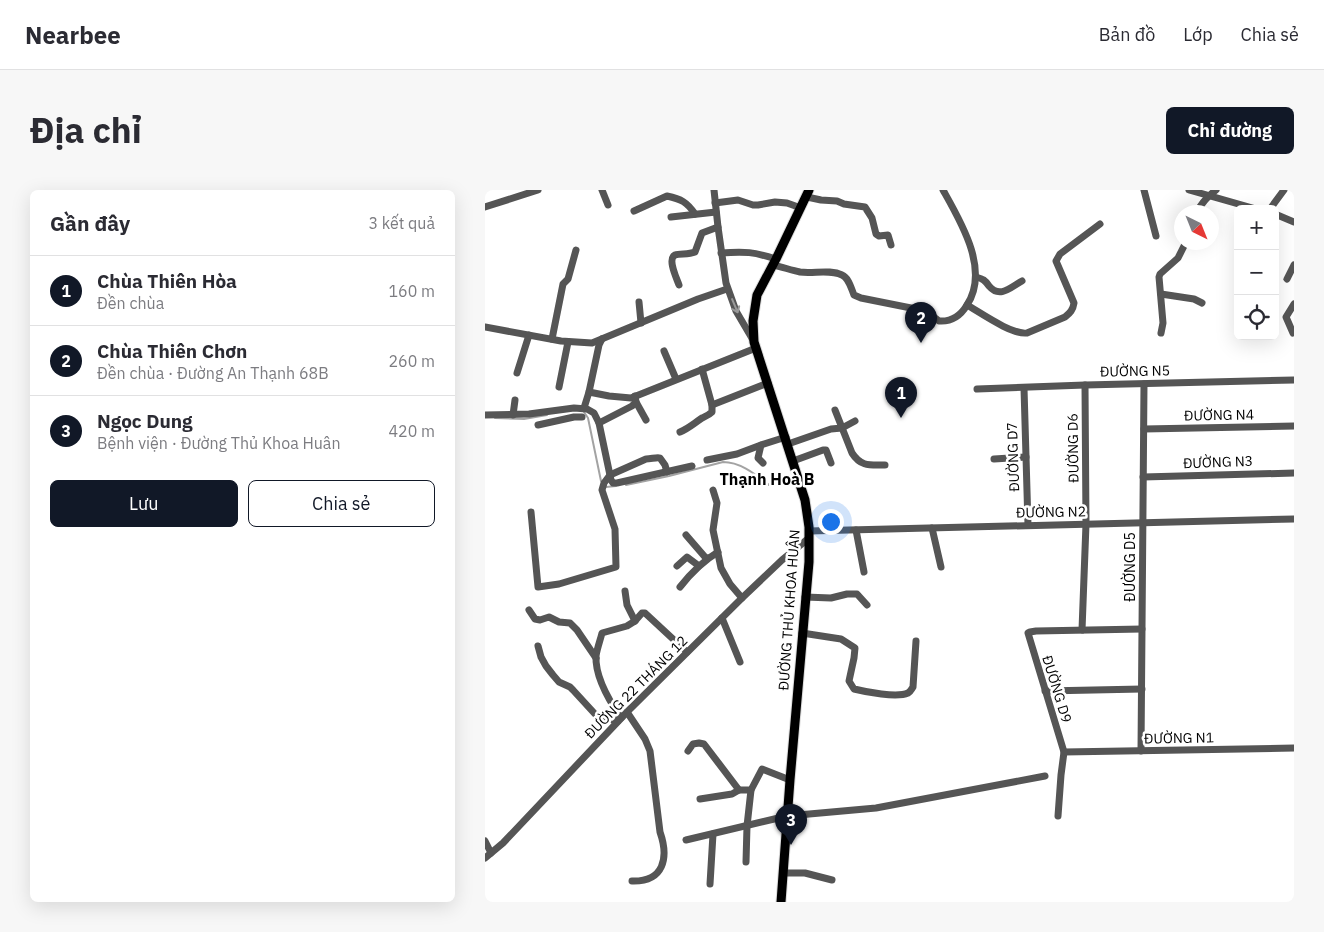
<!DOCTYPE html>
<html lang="vi">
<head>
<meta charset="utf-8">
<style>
  :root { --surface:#fff; --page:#f7f7f7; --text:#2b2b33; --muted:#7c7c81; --line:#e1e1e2; --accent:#111827 }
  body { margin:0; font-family:"IBM Plex Sans",sans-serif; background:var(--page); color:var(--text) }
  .controls { position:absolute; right:15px; top:15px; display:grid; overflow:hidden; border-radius:8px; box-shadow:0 5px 20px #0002 }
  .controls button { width:45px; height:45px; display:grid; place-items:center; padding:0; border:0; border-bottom:1px solid var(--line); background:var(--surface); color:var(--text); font:25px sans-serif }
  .compass { position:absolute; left:689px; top:15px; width:45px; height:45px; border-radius:50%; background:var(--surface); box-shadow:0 5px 20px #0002; rotate:137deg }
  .you { position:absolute; left:345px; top:331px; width:18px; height:18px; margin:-12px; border:4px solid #fff; border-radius:50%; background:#1a73e8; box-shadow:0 0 0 8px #1a73e833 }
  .badge { display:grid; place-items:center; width:32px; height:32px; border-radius:50%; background:var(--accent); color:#fff; font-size:16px; font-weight:700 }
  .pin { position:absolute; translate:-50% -41px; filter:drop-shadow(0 1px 2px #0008) }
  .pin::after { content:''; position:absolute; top:26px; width:18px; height:15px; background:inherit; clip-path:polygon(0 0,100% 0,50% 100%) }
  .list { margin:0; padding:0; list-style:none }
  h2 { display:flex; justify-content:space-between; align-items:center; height:65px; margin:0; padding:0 20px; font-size:21px }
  h2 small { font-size:16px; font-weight:400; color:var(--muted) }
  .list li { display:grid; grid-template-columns:32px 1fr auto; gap:15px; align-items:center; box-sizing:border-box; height:70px; padding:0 20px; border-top:1px solid var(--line) }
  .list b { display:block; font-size:19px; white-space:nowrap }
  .list p { margin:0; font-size:16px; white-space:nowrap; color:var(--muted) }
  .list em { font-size:16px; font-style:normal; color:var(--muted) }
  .actions { display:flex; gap:10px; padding:15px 20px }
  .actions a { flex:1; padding:11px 0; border:1px solid var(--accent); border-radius:8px; text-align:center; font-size:18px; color:var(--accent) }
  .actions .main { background:var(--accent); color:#fff }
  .icon { flex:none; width:28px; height:28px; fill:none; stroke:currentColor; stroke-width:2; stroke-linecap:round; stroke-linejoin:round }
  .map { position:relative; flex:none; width:809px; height:712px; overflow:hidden; border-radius:8px }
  header { display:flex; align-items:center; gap:30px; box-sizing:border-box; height:70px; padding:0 25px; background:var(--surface); border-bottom:1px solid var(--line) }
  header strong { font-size:24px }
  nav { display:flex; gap:28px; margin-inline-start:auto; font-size:18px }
  .intro { display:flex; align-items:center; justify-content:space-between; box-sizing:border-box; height:120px; padding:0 30px }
  h1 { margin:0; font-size:35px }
  .button { padding:12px 22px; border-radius:8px; background:var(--accent); color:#fff; font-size:18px; font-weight:700 }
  main { display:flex; gap:30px; padding:0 30px }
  aside { flex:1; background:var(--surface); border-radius:8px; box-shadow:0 5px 20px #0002 }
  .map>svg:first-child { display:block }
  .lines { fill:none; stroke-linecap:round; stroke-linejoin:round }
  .stream { stroke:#a3a3a3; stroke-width:2 }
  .major-casing { stroke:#dbdbdb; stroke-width:11 }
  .minor { stroke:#555; stroke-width:7 }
  .major { stroke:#000; stroke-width:9 }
  .oneway { stroke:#999 }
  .labels { text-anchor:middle; stroke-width:5; stroke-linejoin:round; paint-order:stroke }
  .street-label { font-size:14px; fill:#000; stroke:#fff }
  .quarter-label { font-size:16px; font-weight:bold; fill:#000; stroke:#fff }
</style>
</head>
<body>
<header>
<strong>Nearbee</strong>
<nav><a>Bản đồ</a><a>Lớp</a><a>Chia sẻ</a></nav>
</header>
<div class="intro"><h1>Địa chỉ</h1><a class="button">Chỉ đường</a></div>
<main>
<aside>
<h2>Gần đây<small>3 kết quả</small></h2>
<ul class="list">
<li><span class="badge">1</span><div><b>Chùa Thiên Hòa</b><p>Đền chùa</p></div><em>160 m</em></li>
<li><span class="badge">2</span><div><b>Chùa Thiên Chơn</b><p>Đền chùa · Đường An Thạnh 68B</p></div><em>260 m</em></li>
<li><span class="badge">3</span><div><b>Ngọc Dung</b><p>Bệnh viện · Đường Thủ Khoa Huân</p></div><em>420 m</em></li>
</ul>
<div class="actions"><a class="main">Lưu</a><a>Chia sẻ</a></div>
</aside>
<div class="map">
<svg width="809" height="712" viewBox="0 0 809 712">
  <rect width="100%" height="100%" fill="#fff"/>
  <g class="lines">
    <g class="stream">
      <polyline points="99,222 103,228 116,291"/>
      <polyline points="10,228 39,229 62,225"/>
      <path d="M141,295L184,286L238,272C256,272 271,285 284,295"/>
      <polyline points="121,297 131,296"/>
    </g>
    <g class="major-casing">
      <polyline id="major" points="296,712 305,590 324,372 324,337 320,310 269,152 268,131 272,105 291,69 324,0"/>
    </g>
    <g class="minor">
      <polyline points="117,0 123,15"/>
      <polyline points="229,0 233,37 241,93 251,121 268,150"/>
      <polyline points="659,0 671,46"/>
      <polyline points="704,0 771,19"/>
      <polyline points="322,7 336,10 352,11 359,14 380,17 387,28 391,44 394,46 403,45 406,55"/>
      <polyline points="230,13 253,10 268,15 273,15 290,12 302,13 316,18"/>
      <polyline points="0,17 53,0"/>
      <polyline points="785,19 799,0"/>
      <path d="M149,21L182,6C196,9 202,12 210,24"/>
      <path d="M712,22C716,14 723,6 731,0"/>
      <polyline points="790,24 809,32"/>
      <polyline points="186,27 231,22"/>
      <path d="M236,63C260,61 269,62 291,69"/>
      <path d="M288,75C297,77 306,80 315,82C328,84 345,79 357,85C364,88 366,98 369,105L376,108L441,121L454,131C467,132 476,125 482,115C505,80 476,32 458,0"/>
      <path d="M491,87C498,89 500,90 504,96C515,109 526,97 537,91"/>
      <polyline points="802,89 809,75"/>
      <path d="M194,95C192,89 182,69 190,65C195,63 203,65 210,62L217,43L233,37"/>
      <polyline points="676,104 709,109 717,113"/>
      <polyline points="154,112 156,133"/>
      <path d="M482,115C496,123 527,145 542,143L580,127C585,123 588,120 589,113L571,71L575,64L615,34"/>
      <polyline points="0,137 76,151 107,153 213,109 242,99"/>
      <polyline points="676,143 678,133 674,87 675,84 693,68 701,52"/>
      <polyline points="808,143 801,127 809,114"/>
      <polyline points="67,149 78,94 83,89 91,60"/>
      <polyline points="179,161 191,189"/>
      <polyline points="32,183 44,145"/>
      <polyline points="74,197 83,152"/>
      <polyline points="539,198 543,335"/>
      <polyline points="492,199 600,195 809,190"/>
      <polyline points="104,202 124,206 146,208 271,158"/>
      <polyline points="151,212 161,230"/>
      <polyline points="227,215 283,193"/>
      <polyline points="99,218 104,202 114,155 117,149"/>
      <path d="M350,220L367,263C376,277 385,275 400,275"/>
      <polyline points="0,225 44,224 89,218 102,219 109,223 114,233 126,290 128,293 132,293 207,276"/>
      <polyline points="28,225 30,210"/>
      <polyline points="114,233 147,216 151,212 150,206"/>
      <polyline points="53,235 89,227 97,227"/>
      <polyline points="659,239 809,236"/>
      <path d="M195,242C204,238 208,234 217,228C221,226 224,225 227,222V215L217,179"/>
      <polyline points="303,254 346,239 357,238 370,231"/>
      <polyline points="509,269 541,267"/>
      <polyline points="222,270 252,264 276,255"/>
      <polyline points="308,271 338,260 341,260 346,273"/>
      <polyline points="278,273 273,268 276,255 301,247"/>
      <polyline points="658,287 809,283"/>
      <polyline points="228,300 232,313 228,340 236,378 245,394 257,408"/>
      <path d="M46,322L53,397L74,394L131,377L130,339L117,300L119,293L125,285L161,269C166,269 172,267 175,268L180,275L182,282"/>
      <polyline points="447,338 456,377"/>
      <polyline points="371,340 379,382"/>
      <polyline points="324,341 809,329"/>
      <polyline points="201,345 220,367 223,368"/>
      <polyline points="192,376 202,367 214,376"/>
      <path d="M195,397C206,383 218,371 233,362"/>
      <polyline points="140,401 142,415 150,431"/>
      <polyline points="320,407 346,408 362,404 372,404 382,415"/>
      <polyline points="44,420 50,429 55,430 64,427 74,432 85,433 92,440 111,468"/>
      <polyline points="237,428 255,472"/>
      <polyline points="597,440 601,334 600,195"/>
      <path d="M317,443L356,449L370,458L369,468L364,491L369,499C381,502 412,508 423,503C426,501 426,500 428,497L431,451"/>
      <polyline points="53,456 56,467 61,476 68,485 74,492 85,497 88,500 110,524 115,527 133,531"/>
      <polyline points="560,501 657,499"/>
      <path d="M142,522L160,549L165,561L175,642C184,668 179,692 147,691"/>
      <path d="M136,528C125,512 110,486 111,466C112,459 115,451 117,443L142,436L150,431L157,423H160L202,462"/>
      <polyline points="203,561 208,554 214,553 219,554 254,600 266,600 277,579 305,590"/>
      <polyline points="656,561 659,194"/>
      <polyline points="579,562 809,558"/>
      <polyline points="215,609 247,604 254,600"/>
      <polyline points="573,626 576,585 579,562 543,443 545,442 551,441 657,439"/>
      <polyline points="201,650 302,626 391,618 560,586"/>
      <polyline points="0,651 6,663"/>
      <polyline points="0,668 18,653 142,522 257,408 297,370 324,348"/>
      <polyline points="261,672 262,636 266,600"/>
      <polyline points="299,683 320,683 347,690"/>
      <polyline points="225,694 228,644"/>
    </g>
    <use href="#major" class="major"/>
  </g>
  <defs><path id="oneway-shaft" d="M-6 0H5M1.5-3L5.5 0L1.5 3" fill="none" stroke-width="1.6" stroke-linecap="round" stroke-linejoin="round" transform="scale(1.25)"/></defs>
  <use class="oneway" href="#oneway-shaft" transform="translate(250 116) rotate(67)"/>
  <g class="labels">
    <g class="street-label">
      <text transform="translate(650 181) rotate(-1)" y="5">ĐƯỜNG N5</text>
      <text transform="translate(734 225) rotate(-1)" y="5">ĐƯỜNG N4</text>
      <text transform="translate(588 258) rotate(-91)" y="5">ĐƯỜNG D6</text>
      <text transform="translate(528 267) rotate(-92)" y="5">ĐƯỜNG D7</text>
      <text transform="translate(733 272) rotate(-2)" y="5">ĐƯỜNG N3</text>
      <text transform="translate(566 322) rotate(-1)" y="5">ĐƯỜNG N2</text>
      <text transform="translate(645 377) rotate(-90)" y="5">ĐƯỜNG D5</text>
      <text transform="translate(304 420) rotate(-86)" y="5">ĐƯỜNG THỦ KHOA HUÂN</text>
      <text transform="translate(151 497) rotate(-45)" y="5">ĐƯỜNG 22 THÁNG 12</text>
      <text transform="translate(572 499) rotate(73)" y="5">ĐƯỜNG D9</text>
      <text transform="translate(694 548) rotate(-1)" y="5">ĐƯỜNG N1</text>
    </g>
    <g class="quarter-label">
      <text x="282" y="295">Thạnh Hoà B</text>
    </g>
  </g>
</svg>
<div class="controls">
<button>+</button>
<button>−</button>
<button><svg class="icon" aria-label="locate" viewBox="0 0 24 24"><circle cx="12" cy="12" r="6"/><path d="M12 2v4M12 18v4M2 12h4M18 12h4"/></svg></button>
</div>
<svg class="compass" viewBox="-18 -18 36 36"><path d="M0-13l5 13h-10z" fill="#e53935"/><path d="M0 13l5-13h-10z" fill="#7c7c81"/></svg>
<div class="you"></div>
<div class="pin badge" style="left:416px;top:228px">1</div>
<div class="pin badge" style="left:436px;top:153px">2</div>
<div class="pin badge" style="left:306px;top:655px">3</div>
</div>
</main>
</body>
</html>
